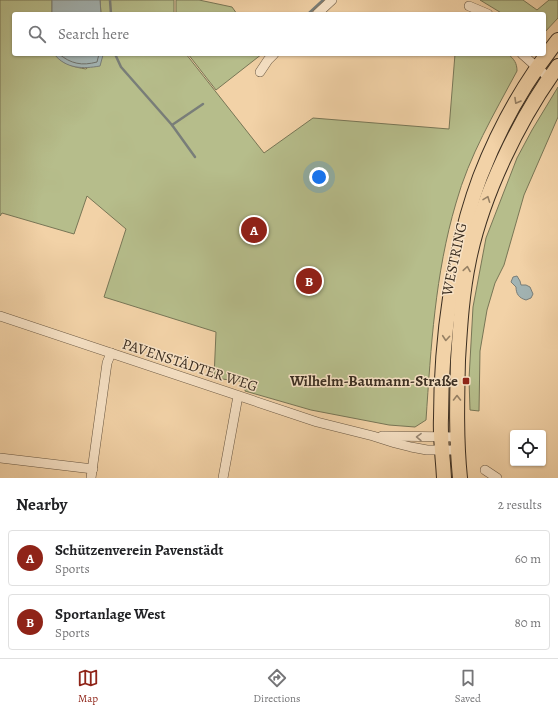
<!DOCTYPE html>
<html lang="en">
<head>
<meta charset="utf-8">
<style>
  :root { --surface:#fff; --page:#f6f6f6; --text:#202124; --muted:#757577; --line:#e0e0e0; --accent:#8f2418 }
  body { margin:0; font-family:Alegreya,serif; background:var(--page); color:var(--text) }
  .controls { position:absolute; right:12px; bottom:12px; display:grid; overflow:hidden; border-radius:4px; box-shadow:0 1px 3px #0004 }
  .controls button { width:36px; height:36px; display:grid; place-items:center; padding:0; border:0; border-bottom:1px solid var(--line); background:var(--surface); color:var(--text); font:20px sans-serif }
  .you { position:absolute; left:319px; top:177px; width:14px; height:14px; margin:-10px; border:3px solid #fff; border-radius:50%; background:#1a73e8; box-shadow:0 0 0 6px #1a73e833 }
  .badge { display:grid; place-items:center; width:26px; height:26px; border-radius:50%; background:var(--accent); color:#fff; font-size:13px; font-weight:700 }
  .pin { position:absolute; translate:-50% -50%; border:2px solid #fff; box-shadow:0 1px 4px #0006 }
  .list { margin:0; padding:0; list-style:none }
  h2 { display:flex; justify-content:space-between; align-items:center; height:52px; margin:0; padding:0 16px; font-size:17px }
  h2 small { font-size:13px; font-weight:400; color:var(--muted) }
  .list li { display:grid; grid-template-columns:26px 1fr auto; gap:12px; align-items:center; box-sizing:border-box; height:56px; margin:0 8px 8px; padding:0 8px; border:1px solid var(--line); border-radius:4px }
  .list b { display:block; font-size:15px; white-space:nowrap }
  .list p { margin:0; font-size:13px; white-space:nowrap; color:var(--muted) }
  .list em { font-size:13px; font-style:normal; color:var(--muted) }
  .icon { flex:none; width:22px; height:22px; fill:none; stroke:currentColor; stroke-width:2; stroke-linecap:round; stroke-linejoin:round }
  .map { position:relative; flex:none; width:558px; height:478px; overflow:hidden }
  .search { position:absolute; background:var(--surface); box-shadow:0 1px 3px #0004; left:12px; right:12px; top:12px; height:44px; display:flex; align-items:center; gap:10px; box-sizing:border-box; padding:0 14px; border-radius:4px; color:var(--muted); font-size:15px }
  .sheet { height:180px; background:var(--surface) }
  nav { display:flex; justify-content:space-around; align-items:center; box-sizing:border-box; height:56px; border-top:1px solid var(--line); background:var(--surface); font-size:11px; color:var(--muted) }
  nav a { display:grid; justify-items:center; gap:2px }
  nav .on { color:var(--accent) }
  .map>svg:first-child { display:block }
  .green { fill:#b6bd8b; stroke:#787656 }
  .water { fill:#a2b4b4; stroke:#797e79 }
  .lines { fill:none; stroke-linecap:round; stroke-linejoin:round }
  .shore { stroke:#6e716a; stroke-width:1 }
  .stream { stroke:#797e79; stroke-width:2.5 }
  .minor-casing { stroke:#695742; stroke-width:10 }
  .primary-casing { stroke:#3b2e21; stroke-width:16 }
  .minor { stroke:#f7e2c6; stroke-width:9 }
  .primary { stroke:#f2d2a7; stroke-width:14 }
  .oneway { stroke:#968064 }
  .oneway2 { stroke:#998874 }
  .poi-dot { fill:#8f2418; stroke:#f7e2c6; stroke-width:1.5 }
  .labels { text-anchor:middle; stroke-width:3; stroke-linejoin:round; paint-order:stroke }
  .street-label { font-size:15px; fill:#3b2e21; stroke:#f7e2c6 }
  .poi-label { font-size:15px; font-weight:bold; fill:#3b2e21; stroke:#f7e2c6; text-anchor:end }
</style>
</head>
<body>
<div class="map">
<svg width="558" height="478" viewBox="0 0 558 478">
  <rect width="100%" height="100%" fill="#f2d2a7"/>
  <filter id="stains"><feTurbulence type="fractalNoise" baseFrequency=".005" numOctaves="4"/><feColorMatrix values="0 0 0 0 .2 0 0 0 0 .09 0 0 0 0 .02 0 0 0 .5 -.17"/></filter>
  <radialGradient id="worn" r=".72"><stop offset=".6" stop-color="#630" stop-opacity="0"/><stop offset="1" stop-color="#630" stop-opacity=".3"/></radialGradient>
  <g class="green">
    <path d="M0,0H52V14H14V54H54C63,64 73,67 86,69L103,54H186L264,153L313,118L449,129L455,54H508C514,59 517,63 517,71C494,114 469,156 456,203C435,274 431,347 426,420L415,427L389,425L311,410L245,391L246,382L214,378L216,332L104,297L126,229L87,196L74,234L2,213L0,216Z"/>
    <polygon points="100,0 174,0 174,14 101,14"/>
    <polygon points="176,0 199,0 232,7 237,14 176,14"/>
    <polygon points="480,0 523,0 537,10 549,0 558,0 558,18 544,33 544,14 503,14"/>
    <polygon points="188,54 262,54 216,90"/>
    <polygon points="558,87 558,117 524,195 504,265 495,283 487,310 480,351 479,411 470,410 469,379 473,307 486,238 517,158 532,130"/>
  </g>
  <g class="water">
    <polygon points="52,0 100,0 101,14 52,14"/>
    <path d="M54,54H103V55L100,66C83,69 66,69 54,54Z"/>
    <path d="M517,276L520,281L521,285H526L530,287L533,294L531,298L526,300C519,298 516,294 516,287L511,282L513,277Z"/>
  </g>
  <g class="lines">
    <path class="shore" d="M59,54C71,64 82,66 97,62L99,54"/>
    <g class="stream">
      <polyline points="110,0 111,14"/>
      <polyline points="308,14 323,0"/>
      <polyline points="115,54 121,67 172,125 195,157"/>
      <polyline points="172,125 203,104"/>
    </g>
    <g class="minor-casing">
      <g id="minor">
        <polyline points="469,6 488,14"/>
        <polyline points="317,14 332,0"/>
        <polyline points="522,54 549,78"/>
        <polyline points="260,72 268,60 274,54"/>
        <polyline points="0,316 317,422 373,436 395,443 411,447 427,450 458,450"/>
        <polyline points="382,436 458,437"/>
        <polyline points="0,458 93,469"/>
        <polyline points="485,470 497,478"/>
        <polyline points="91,478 107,363 111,353"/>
        <polyline points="223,478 238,396"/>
      </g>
    </g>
    <g class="primary-casing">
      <g id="primary">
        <path d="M444,478C443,458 440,438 441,418C441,340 453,249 480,177C499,128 525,81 558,40"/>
        <path d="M460,478C456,439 457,399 458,360C460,327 462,293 469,260C482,196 519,119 558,66"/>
      </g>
    </g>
    <use href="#minor" class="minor"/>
    <use href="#primary" class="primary"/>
  </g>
  <defs><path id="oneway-chevron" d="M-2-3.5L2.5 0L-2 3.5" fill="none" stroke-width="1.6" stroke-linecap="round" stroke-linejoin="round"/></defs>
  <g class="oneway">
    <use href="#oneway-chevron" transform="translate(517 101) rotate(120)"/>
    <use href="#oneway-chevron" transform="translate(487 199) rotate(-69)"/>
    <use href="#oneway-chevron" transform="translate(467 269) rotate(-81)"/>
    <use href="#oneway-chevron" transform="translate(446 338) rotate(95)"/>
    <use href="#oneway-chevron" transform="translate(457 398) rotate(-90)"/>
  </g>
  <use class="oneway2" href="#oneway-chevron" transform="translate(419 437) rotate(-179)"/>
  <rect class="poi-dot" x="462" y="377" width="8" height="8" rx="2"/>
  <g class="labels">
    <g class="street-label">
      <text transform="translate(454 259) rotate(-78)" y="5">WESTRING</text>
      <text transform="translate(190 365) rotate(18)" y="5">PAVENSTÄDTER WEG</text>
    </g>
    <g class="poi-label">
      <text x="458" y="386">Wilhelm-Baumann-Straße</text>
    </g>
  </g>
  <rect width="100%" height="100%" filter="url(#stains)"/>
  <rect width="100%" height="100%" fill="url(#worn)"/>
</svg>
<div class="controls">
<button><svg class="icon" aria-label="locate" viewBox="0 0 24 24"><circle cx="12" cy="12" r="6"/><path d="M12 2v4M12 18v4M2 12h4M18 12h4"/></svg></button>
</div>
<div class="you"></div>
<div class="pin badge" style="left:254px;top:230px">A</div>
<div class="pin badge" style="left:309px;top:281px">B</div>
<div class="search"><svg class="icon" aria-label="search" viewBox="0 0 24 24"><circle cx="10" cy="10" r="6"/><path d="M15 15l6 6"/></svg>Search here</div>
</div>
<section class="sheet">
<h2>Nearby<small>2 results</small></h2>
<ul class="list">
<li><span class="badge">A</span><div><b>Schützenverein Pavenstädt</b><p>Sports</p></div><em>60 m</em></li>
<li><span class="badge">B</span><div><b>Sportanlage West</b><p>Sports</p></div><em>80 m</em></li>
</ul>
</section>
<nav>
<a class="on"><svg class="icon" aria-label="map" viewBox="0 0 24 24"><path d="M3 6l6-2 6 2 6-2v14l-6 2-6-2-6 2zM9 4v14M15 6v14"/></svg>Map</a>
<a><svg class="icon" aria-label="directions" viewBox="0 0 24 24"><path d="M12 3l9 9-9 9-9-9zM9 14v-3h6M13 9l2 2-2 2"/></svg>Directions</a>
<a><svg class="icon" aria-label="saved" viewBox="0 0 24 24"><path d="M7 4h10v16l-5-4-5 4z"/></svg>Saved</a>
</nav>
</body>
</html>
